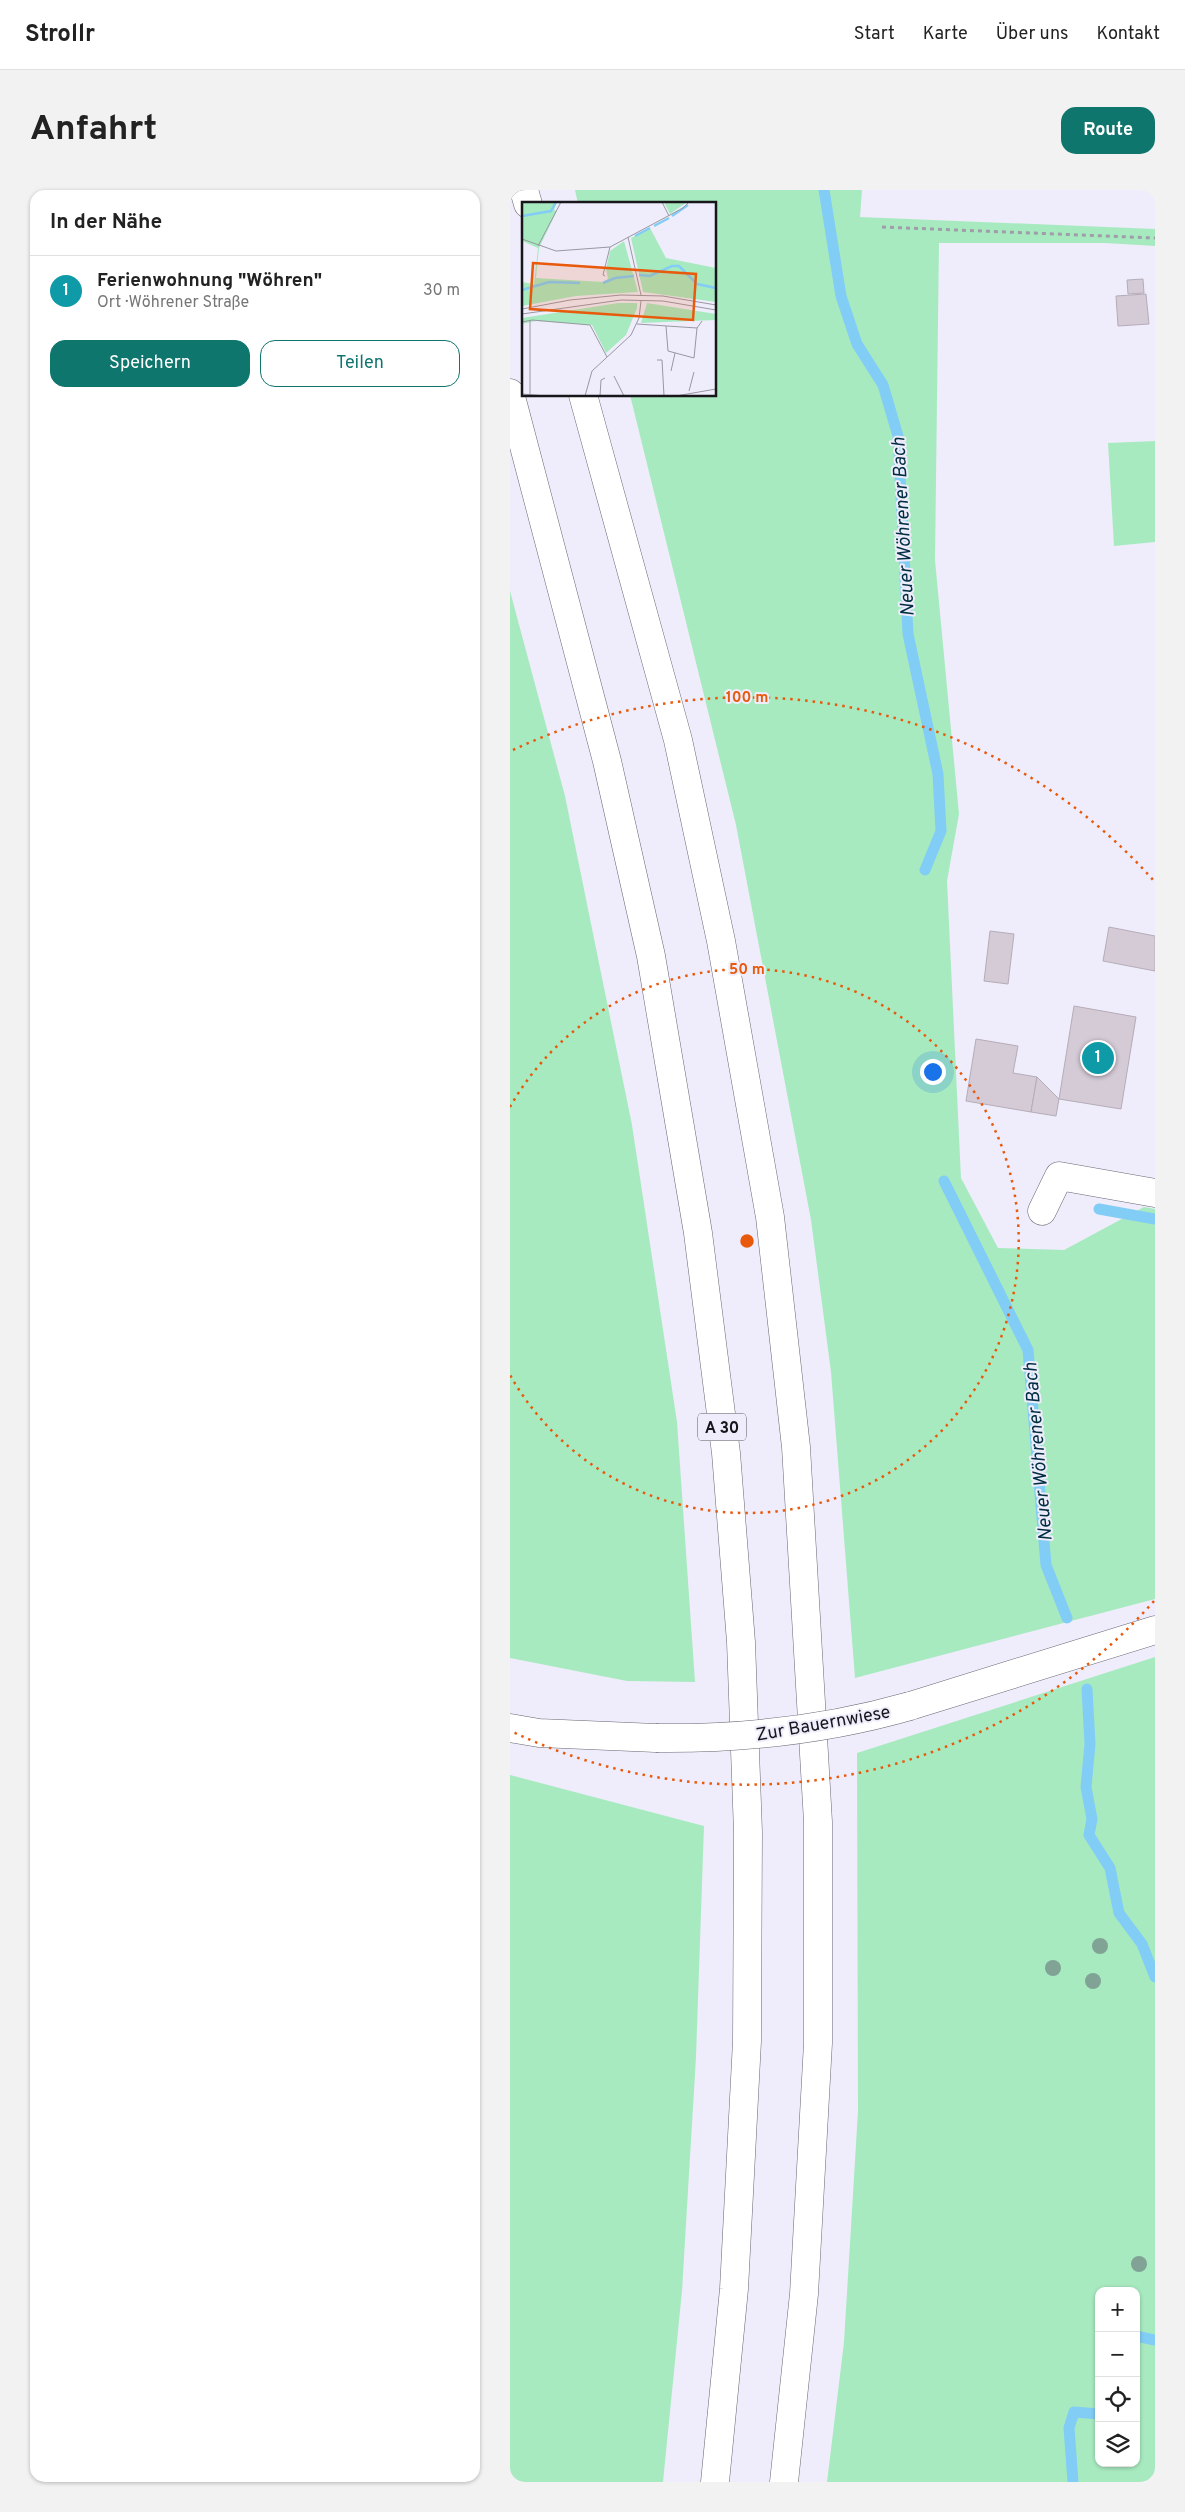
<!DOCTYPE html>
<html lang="de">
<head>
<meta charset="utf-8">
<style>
  :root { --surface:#fff; --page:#f2f2f2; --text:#222; --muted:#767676; --line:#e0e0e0; --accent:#0f766e }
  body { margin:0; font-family:Overpass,sans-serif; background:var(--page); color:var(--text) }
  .controls { position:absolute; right:15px; bottom:15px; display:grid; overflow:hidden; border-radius:10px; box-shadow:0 1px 4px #0004 }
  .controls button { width:45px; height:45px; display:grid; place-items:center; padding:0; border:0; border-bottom:1px solid var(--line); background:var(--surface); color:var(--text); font:25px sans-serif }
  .you { position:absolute; left:422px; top:881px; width:18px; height:18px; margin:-12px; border:4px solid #fff; border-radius:50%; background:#1a73e8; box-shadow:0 0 0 8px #1a73e833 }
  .badge { display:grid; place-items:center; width:32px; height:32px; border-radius:50%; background:var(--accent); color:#fff; font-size:16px; font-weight:700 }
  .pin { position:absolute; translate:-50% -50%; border:2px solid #fff; box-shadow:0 1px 5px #0006 }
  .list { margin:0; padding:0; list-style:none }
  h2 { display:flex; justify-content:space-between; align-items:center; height:65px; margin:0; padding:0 20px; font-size:21px }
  h2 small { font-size:16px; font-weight:400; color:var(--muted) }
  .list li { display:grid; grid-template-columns:32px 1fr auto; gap:15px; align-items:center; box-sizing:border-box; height:70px; padding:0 20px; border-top:1px solid var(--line) }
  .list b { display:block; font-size:19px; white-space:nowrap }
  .list p { margin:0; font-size:16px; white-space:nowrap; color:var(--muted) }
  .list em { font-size:16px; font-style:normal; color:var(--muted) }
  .actions { display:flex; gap:10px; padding:15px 20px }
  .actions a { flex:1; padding:11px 0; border:1px solid var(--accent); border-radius:15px; text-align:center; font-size:18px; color:var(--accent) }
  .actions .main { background:var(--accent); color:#fff }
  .icon { flex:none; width:28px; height:28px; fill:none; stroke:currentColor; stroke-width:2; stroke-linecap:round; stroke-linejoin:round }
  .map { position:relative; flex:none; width:645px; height:2292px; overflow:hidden; border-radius:15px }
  header { display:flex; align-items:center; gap:30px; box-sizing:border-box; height:70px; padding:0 25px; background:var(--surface); border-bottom:1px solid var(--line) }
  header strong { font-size:24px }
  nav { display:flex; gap:28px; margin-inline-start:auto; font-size:18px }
  .intro { display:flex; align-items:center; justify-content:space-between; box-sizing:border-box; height:120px; padding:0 30px }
  h1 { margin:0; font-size:35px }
  .button { padding:12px 22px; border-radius:15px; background:var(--accent); color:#fff; font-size:18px; font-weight:700 }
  main { display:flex; gap:30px; padding:0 30px }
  aside { flex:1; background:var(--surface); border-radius:15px; box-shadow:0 1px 4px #0004 }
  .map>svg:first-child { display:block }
  .green { fill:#a8eac0; fill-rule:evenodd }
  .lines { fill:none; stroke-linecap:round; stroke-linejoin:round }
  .stream { stroke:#82cdf5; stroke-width:11 }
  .building { fill:#d5cbd7; stroke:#b5acb8 }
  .minor-casing { stroke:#686672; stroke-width:29 }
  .highway-casing { stroke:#686672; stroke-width:29 }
  .path { stroke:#9f9da8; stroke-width:3; stroke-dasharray:4 4; stroke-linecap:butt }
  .minor { stroke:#fff; stroke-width:28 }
  .highway { stroke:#fff; stroke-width:28 }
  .minor-bridge-casing { stroke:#686672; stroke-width:29; stroke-linecap:butt }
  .minor-bridge { stroke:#fff; stroke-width:28 }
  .tree { fill:#80a395 }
  .ring { fill:none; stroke:#e8590c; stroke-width:2.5; stroke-dasharray:2.5 5 }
  .labels { text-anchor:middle; stroke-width:4; stroke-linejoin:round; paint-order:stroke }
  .shield { fill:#efedfb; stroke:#58565e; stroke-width:1 }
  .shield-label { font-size:16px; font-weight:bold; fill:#17161b }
  .street-label { font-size:18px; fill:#17161b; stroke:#efedfb }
  .water-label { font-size:19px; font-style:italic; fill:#002e42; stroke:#efedfb }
  .inset-river { fill:none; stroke:#82cdf5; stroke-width:2.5 }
  .inset-road { fill:none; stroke:#9997a1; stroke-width:1 }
  .view { fill:#e8590c; fill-opacity:0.15; stroke:#e8590c; stroke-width:2.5 }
  .inset-edge { fill:none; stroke:#17161b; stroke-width:2.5 }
  .centre { fill:#e8590c; stroke:#efedfb; stroke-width:2.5 }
  .ring-label { font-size:15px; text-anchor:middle; font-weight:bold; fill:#e8590c; stroke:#efedfb; stroke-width:4; stroke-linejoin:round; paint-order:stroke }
</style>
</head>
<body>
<header>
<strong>Strollr</strong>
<nav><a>Start</a><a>Karte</a><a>Über uns</a><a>Kontakt</a></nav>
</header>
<div class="intro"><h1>Anfahrt</h1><a class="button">Route</a></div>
<main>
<aside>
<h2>In der Nähe<small></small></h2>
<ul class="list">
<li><span class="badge" style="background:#0f9aa8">1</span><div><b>Ferienwohnung &quot;Wöhren&quot;</b><p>Ort · Wöhrener Straße</p></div><em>30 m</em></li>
</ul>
<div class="actions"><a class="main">Speichern</a><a>Teilen</a></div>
</aside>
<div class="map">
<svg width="645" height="2292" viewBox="0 0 645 2292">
  <rect width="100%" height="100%" fill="#efedfb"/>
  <g class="green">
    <polygon points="65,0 352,0 350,27 645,39 645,56 595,53 429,53 425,370 449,624 437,691 451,988 488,1058 554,1060 634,1017 645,1019 645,1409 345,1488 321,1182 301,1030 226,635 120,205 205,205 205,14 68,14"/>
    <polygon points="645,251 645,352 604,356 598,253"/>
    <polygon points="0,401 55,606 122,935 167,1232 185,1492 117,1491 0,1468"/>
    <path d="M645,1467V2292H317L334,2152L348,1921L347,1563ZM589,2101H626V2273H589Z"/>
    <polygon points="0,1585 194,1636 186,1867 172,2101 153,2292 0,2292"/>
  </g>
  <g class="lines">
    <g class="stream">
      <polyline points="314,0 331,106 347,154 373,195 388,246 398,444 428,584 431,641 415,680"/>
      <polyline points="434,991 518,1160 536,1375 557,1428"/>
      <polyline points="589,1019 645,1029"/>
      <polyline points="577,1499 580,1554 576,1597 582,1629 579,1645 600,1678 609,1723 632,1754 645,1787"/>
      <polyline points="626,2146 645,2150"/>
      <polyline points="563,2292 559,2238 564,2222 589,2224"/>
    </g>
  </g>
  <g class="building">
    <polygon points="633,89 634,103 618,104 617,90"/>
    <polygon points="636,104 639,134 608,136 606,106"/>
    <polygon points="599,737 645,746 645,781 593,771"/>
    <polygon points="480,741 504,744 498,794 474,791"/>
    <polygon points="564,816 626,827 611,919 549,909"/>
    <polygon points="466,849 508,856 503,883 527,887 521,922 456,911"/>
    <polygon points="527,887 549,909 546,926 521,922"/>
  </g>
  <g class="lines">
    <g class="minor-casing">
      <g id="minor">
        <polyline points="532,1021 549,986 645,1003"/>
        <polyline points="400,1516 645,1440"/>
        <polyline points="0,1538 29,1543 146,1548"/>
      </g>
    </g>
    <g class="highway-casing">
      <g id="highway">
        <polyline points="14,0 18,14"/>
        <polyline points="0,203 97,571 141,766 188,1043 216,1263 231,1452 238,1642 237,1851 224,2099 205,2292"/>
        <polyline points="73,205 168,550 211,751 260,1027 286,1257 308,1632 308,1853 294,2104 274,2292"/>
      </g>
    </g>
    <polyline class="path" points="372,37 645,48"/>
    <use href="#minor" class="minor"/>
    <use href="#highway" class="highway"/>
    <g class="minor-bridge-casing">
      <path id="minor-bridge" d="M146,1548C233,1549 316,1540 400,1516"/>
    </g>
    <use href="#minor-bridge" class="minor-bridge"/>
  </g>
  <g class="tree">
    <circle cx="590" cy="1756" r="8"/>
    <circle cx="543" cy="1778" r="8"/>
    <circle cx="583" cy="1791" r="8"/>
    <circle cx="629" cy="2074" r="8"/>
  </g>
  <g class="ring">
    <path d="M0 917A272 272 0 1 1 0 1185"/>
    <path d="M644 1411A544 544 0 0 1 3 1542M3 560A544 544 0 0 1 644 691"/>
  </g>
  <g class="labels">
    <rect class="shield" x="188" y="1223.5" width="48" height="27" rx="4"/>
    <g class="shield-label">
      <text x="212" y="1243">A 30</text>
    </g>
    <g class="street-label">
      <text transform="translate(313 1533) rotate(-10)" y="6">Zur Bauernwiese</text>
    </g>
    <g class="water-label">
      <text transform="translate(392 337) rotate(-93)" y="7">Neuer Wöhrener Bach</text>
      <text transform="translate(527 1262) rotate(-95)" y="7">Neuer Wöhrener Bach</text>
    </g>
  </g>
  <g transform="translate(12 12)">
    <rect width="194" height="194" fill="#efedfb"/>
    <path d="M0,0H35L32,8L35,9L17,46L14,76L81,80L86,77L84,67L88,49L102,39L116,90L54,94L0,104V80L12,82L16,46L0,39ZM142,0H165L148,12ZM128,26L144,56L194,66V100L121,90L109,36ZM96,101H115V106L104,133L84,151L70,123L14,119L0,122V116ZM125,101L194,112V118L119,121Z" fill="#a8eac0"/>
    <path class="inset-river" d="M0,14L29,9L34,0M150,14L166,3M132,24L147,16M113,34L128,26M117,73L128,74L150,64H157L175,82L194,86M81,81L93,76L112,74M0,88L27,80L58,81"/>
    <path class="inset-road" d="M140,0L147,14M106,35L119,93M0,37L34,49L88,45L161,6L167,0M16,44L39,0M83,74L81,73L88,45M0,107L48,98L99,93L141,94L194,103M0,112L99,98L141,99L194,108M8,118V192M0,120L10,118L68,123L85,155M115,122L175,126L180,119M144,124L146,149L172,156L175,126M135,158H140L142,194M149,169L153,151M92,174L102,194M167,189L172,170M0,192L24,194M63,194L70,169L109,133L117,116L119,99M78,194L79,178L83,176M154,194L194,187"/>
    <path class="view" d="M11,61L174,72L171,118L8,107Z"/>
    <rect width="194" height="194" class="inset-edge"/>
  </g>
  <circle cx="237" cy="1051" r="8" class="centre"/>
  <g class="ring-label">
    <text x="237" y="512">100 m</text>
    <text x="237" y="784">50 m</text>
  </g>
</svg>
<div class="controls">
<button>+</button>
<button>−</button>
<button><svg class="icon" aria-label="locate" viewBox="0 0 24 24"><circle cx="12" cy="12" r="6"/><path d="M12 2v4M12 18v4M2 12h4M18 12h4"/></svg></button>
<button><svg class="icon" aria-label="layers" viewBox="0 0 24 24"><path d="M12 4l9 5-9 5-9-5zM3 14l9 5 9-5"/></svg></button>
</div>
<div class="you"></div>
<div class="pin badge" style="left:588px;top:868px;background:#0f9aa8">1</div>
</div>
</main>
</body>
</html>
